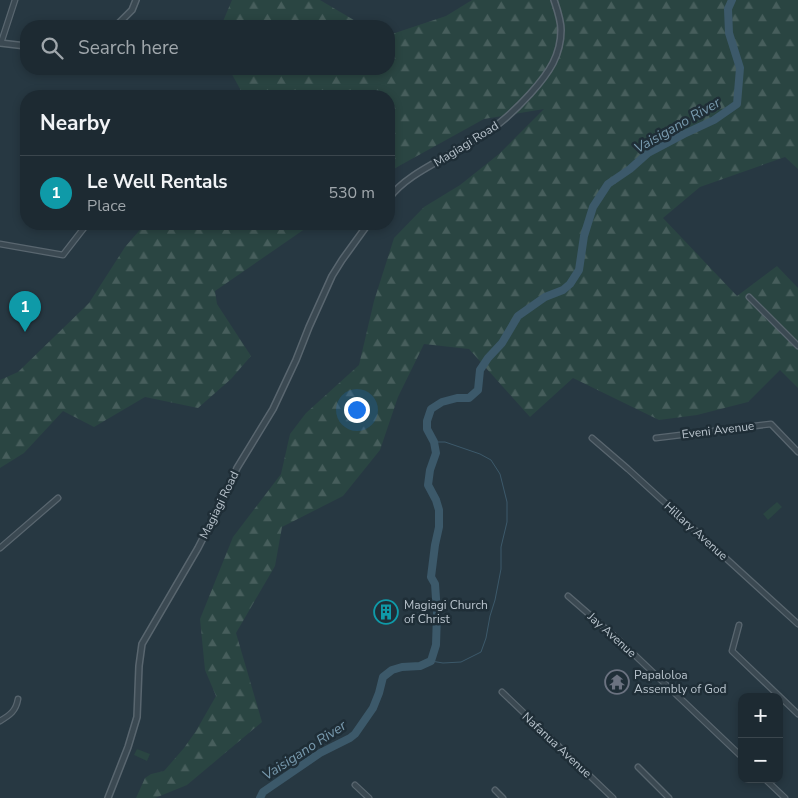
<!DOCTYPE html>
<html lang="en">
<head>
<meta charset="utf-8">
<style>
  :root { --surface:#1d2a32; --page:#25323a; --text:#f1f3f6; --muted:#a0a7ac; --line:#3b464d; --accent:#ea580c }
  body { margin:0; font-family:"Nunito Sans",sans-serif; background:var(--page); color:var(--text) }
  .controls { position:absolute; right:15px; bottom:15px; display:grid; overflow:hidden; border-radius:10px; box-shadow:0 2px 8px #0003 }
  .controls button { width:45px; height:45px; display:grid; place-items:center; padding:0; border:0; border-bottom:1px solid var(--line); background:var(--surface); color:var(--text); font:25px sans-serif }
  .you { position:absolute; left:356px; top:409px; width:18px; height:18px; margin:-12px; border:4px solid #fff; border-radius:50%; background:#1a73e8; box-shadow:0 0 0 8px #1a73e833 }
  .badge { display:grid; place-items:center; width:32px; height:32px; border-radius:50%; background:var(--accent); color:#fff; font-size:16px; font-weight:700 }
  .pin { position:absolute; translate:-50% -41px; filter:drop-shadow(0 1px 2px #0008) }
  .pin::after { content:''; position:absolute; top:26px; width:18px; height:15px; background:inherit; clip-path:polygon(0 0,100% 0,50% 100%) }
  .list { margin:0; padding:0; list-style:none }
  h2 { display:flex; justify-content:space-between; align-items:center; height:65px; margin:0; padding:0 20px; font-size:21px }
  h2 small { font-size:16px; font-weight:400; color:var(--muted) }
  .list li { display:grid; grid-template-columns:32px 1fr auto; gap:15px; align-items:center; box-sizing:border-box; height:75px; padding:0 20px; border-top:1px solid var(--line) }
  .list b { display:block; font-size:19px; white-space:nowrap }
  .list p { margin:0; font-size:16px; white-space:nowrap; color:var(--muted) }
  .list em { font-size:16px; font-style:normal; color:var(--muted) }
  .icon { flex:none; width:28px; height:28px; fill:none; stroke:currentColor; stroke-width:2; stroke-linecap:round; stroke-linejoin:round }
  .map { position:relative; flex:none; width:798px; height:798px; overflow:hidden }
  .search { position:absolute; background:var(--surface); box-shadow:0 2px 8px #0003; left:20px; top:20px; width:375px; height:55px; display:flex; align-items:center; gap:12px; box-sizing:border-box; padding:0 18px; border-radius:20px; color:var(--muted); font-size:19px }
  .panel { position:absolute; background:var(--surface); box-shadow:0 2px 8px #0003; left:20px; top:90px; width:375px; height:140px; border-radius:20px }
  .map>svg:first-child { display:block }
  .forest { fill:url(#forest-firs) }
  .pitch { fill:#2a4542 }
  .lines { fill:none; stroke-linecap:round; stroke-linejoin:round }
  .stream { stroke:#3c596a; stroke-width:1 }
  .river { stroke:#3c596a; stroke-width:8 }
  .minor-casing { stroke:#59666f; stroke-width:7 }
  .tertiary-casing { stroke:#59666f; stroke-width:8 }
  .minor { stroke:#3b4952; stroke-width:4.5 }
  .tertiary { stroke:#3b4952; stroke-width:5 }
  .labels { text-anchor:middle; stroke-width:5; stroke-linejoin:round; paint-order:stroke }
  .street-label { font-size:12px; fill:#b8c3cc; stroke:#1f2e37 }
  .poi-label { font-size:12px; fill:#b8c3cc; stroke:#1f2e37; text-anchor:start }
  .water-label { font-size:14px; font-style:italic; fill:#789aae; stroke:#1f2e37 }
</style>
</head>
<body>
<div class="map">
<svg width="798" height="798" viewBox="0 0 798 798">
  <defs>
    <pattern id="forest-firs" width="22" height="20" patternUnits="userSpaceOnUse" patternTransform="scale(1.25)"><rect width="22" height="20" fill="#2a4542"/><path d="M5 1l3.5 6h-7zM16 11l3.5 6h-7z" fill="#475e5c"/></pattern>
  </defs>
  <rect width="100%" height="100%" fill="#273842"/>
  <g class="forest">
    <polygon points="232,0 320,0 364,26 221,26"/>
    <polygon points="472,0 798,0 798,169 785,157 700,187 663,218 737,296 777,266 798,288 798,388 780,370 748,402 697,415 659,420 573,378 530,417 469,349 424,344 398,397 380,450 343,496 282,527 275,566 236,633 262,722 187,785 155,798 136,798 145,778 151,774 164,771 184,748 196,731 216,696 205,670 200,619 233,537 281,474 290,434 306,413 359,365 374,301 394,238 424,207 460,185 499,154 544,109 484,119 399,166 389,172 389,96 244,96 229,69 389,69 389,35 446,16"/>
    <polygon points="145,224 312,224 215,291 217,304 251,356 231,379 198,408 145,397 94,427 63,411 24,453 0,468 0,380 18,372 89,303 125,247"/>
  </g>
  <g class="pitch">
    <polygon points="777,502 782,507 768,520 763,514"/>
    <polygon points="137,749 150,754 147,761 134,755"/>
  </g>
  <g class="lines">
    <polyline class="stream" points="431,661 443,663 461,662 481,652 486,638 490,616 495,600 501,569 501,547 507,522 507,502 500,474 491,460 480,454 445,442 434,442"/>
    <polyline class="river" points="260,798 263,792 320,753 350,738 355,734 373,708 379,693 383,677 392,670 402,667 420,666 431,661 436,645 437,613 435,584 431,577 435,545 439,527 439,510 436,500 428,485 430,470 436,453 434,442 427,429 427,421 431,409 442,402 457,398 469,398 478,390 480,370 488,358 502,343 518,316 545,297 563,290 570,284 579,270 584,236 593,207 608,184 630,169 648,153 684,134 714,120 737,104 740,68 729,33 728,9 732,0"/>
    <g class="minor-casing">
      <g id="minor">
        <polyline points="1,43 15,0"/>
        <polyline points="0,244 63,255 87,224"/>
        <polyline points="749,297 798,346"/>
        <polyline points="592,438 628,469 798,624"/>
        <polyline points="656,438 771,424 798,452"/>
        <polyline points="0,548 58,498"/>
        <polyline points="568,596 621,642 742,757"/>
        <polyline points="739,625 732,651 798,714"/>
        <polyline points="502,692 613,798"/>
        <path d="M0,721C10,715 16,711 18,699"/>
        <polyline points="638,767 669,798"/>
        <polyline points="765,779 785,798"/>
        <polyline points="355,785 369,798"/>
        <polyline points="495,790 503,798"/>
      </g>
    </g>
    <g class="tertiary-casing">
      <g id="tertiary">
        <polyline points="116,26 132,10 136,0"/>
        <polyline points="0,43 26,46"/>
        <path d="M389,198C405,177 432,165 454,152C471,142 488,133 502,121C519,107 543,82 553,63C558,53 561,41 561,30C561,20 557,9 554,0"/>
        <polyline points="108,798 128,747 137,717 139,666 142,644 198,548 226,493 237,468 273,409 296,360 309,327 332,276 342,260 368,224"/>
      </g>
    </g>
    <use href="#minor" class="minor"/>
    <use href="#tertiary" class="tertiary"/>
  </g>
  <defs>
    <g id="building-ring" transform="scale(1.25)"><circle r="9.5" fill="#1f2e37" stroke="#0f9aa8" stroke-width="1.5"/><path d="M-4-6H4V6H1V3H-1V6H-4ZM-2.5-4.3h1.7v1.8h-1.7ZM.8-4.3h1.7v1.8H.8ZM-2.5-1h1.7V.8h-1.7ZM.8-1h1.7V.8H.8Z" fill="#0f9aa8"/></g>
    <g id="temple-ring" transform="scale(1.25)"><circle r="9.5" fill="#1f2e37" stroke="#6b7280" stroke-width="1.5"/><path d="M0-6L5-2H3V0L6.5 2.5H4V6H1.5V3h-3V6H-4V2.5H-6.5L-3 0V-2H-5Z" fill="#6b7280"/></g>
  </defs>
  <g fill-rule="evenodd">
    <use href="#building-ring" x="386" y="612"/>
    <use href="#temple-ring" x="617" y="682"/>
  </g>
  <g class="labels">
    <g class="street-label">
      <text transform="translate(466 144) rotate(-32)" y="4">Magiagi Road</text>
      <text transform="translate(718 430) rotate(-7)" y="4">Eveni Avenue</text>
      <text transform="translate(219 505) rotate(-64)" y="4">Magiagi Road</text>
      <text transform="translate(696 531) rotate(42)" y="4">Hillary Avenue</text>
      <text transform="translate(612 635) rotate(42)" y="4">Jay Avenue</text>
      <text transform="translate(557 745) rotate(43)" y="4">Nafanua Avenue</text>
    </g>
    <g class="poi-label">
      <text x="404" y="609">Magiagi Church<tspan x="404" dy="14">of Christ</tspan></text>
      <text x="634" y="679">Papaloloa<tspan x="634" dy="14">Assembly of God</tspan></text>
    </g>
    <g class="water-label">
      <text transform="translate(677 125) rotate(-30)" y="5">Vaisigano River</text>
      <text transform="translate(304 750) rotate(-33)" y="5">Vaisigano River</text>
    </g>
  </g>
</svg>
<div class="controls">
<button>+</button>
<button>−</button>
</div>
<div class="you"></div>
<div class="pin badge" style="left:25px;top:332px;background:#0f9aa8">1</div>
<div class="search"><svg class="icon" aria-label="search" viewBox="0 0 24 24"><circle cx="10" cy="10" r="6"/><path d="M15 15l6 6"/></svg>Search here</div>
<section class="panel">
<h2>Nearby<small></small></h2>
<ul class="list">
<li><span class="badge" style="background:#0f9aa8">1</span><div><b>Le Well Rentals</b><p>Place</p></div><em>530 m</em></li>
</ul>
</section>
</div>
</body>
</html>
